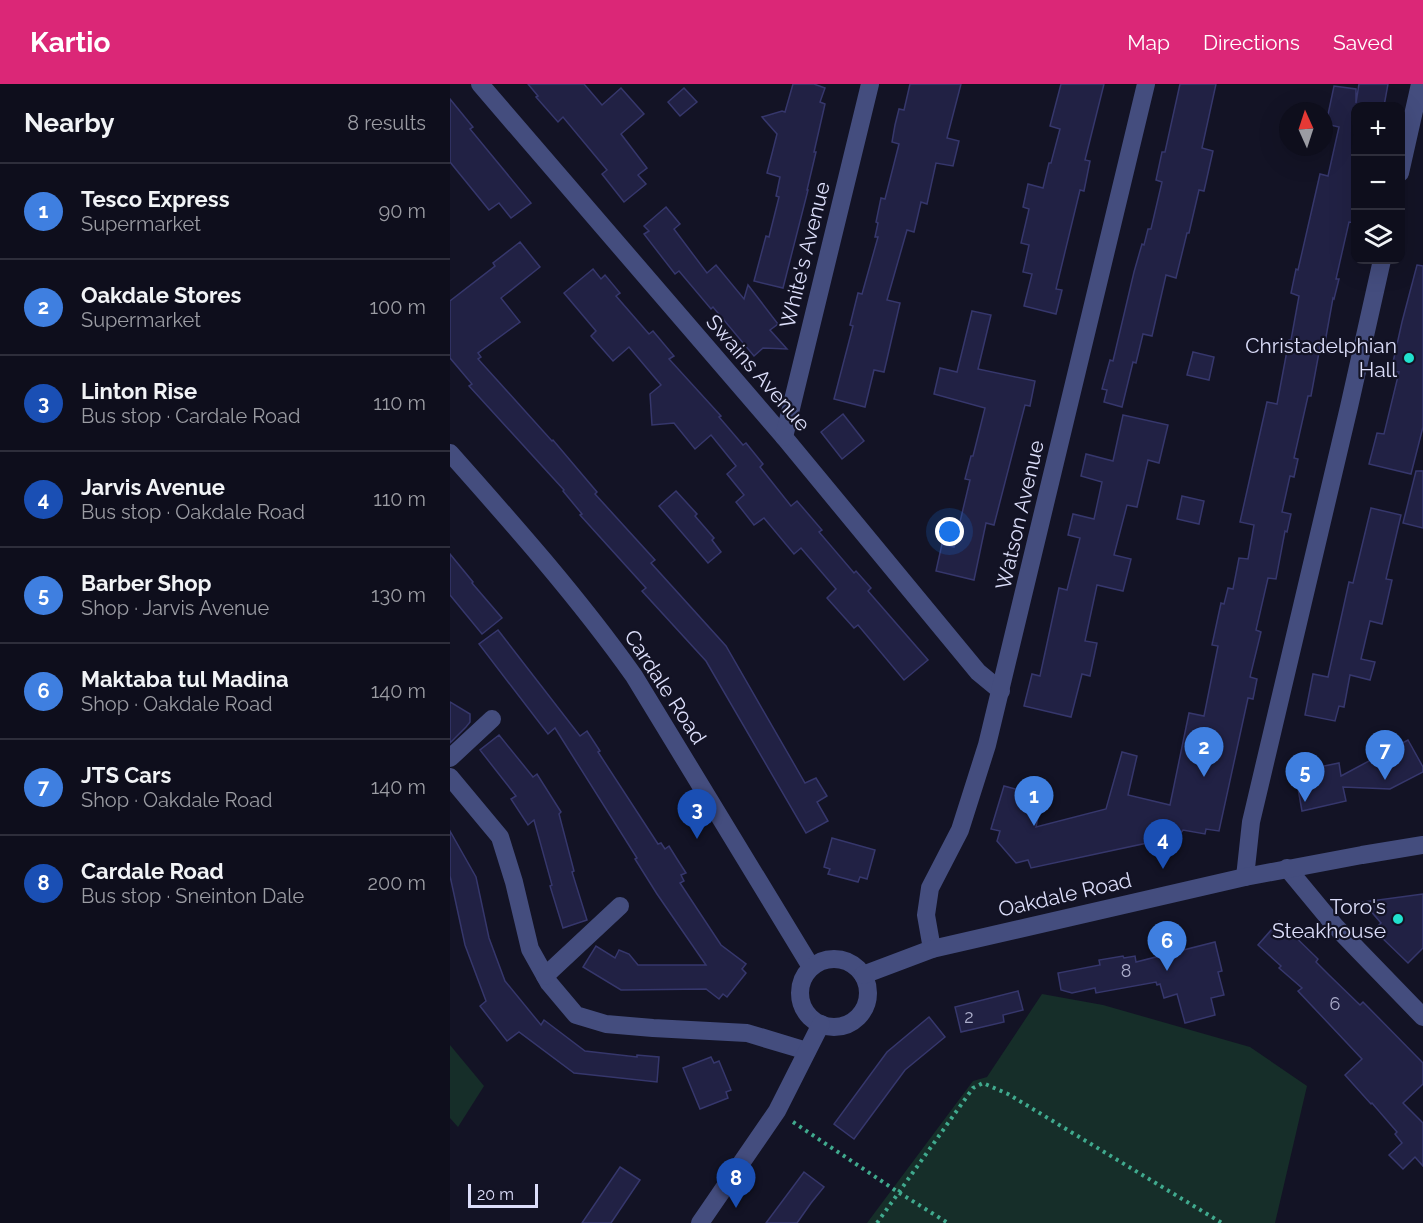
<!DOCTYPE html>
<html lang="en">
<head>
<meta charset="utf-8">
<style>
  :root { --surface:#0e0e1c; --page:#1c1c29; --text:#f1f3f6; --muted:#9b9ca3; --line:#2e2e3b; --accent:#db2777 }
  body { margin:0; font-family:Raleway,sans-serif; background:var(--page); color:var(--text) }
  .controls { position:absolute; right:18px; top:18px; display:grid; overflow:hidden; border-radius:12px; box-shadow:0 6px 24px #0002 }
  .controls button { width:54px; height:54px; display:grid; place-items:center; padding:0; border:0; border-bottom:2px solid var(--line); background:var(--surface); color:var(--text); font:30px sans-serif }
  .compass { position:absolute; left:829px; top:18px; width:54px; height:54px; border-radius:50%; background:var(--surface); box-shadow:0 6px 24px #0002; rotate:357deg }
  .scale { position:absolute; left:18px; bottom:15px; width:70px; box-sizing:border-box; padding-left:6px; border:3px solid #dcdefa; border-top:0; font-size:16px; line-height:21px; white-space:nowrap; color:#dcdefa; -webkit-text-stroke:4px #131325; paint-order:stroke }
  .you { position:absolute; left:500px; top:448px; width:21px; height:21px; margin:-15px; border:4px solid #fff; border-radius:50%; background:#1a73e8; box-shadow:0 0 0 9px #1a73e833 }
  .badge { display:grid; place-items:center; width:39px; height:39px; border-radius:50%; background:var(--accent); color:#fff; font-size:20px; font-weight:700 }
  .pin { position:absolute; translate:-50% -50px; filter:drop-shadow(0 2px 3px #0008) }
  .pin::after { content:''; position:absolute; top:32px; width:21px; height:18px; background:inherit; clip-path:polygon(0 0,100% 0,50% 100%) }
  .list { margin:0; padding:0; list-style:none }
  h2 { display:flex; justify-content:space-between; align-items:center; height:78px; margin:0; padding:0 24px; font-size:26px }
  h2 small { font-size:20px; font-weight:400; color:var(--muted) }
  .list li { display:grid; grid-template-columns:39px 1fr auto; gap:18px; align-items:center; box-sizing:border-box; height:96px; padding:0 24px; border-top:2px solid var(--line) }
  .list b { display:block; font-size:22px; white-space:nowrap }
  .list p { margin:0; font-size:20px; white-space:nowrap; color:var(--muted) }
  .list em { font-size:20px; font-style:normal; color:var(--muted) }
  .icon { flex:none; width:33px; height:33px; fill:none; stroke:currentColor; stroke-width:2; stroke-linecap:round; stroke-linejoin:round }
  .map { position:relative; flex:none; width:973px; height:1139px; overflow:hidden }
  header { display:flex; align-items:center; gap:36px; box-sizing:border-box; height:84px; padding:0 30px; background:var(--accent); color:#fff }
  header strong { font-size:28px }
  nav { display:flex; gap:33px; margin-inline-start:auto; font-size:21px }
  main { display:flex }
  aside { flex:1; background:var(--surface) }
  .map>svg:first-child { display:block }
  .green { fill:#162e29 }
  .building { fill:#212144; stroke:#36376c; stroke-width:1.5 }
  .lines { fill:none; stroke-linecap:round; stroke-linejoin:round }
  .path { stroke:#40aa8e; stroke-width:4; stroke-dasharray:3 4.5; stroke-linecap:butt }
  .minor { stroke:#444d7e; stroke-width:18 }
  .poi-dot { fill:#21e1cd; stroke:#131325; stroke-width:2 }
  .labels { text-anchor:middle; stroke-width:4.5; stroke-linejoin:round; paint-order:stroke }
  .number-label { font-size:18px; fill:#adafcc }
  .street-label { font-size:21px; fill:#dcdefa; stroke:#131325 }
  .poi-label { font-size:21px; fill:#dcdefa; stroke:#131325; text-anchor:end }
</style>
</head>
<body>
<header>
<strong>Kartio</strong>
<nav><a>Map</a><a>Directions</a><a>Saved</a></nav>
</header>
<main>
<aside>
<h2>Nearby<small>8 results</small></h2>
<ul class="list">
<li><span class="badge" style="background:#3f7fe0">1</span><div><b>Tesco Express</b><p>Supermarket</p></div><em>90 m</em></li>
<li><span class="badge" style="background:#3f7fe0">2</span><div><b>Oakdale Stores</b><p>Supermarket</p></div><em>100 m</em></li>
<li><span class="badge" style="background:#1a4fb4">3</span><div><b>Linton Rise</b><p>Bus stop · Cardale Road</p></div><em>110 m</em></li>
<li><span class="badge" style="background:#1a4fb4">4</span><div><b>Jarvis Avenue</b><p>Bus stop · Oakdale Road</p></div><em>110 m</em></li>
<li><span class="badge" style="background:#3f7fe0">5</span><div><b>Barber Shop</b><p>Shop · Jarvis Avenue</p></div><em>130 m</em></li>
<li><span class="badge" style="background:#3f7fe0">6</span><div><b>Maktaba tul Madina</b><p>Shop · Oakdale Road</p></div><em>140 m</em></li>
<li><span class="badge" style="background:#3f7fe0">7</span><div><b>JTS Cars</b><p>Shop · Oakdale Road</p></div><em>140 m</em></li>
<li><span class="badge" style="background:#1a4fb4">8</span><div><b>Cardale Road</b><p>Bus stop · Sneinton Dale</p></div><em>200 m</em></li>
</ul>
</aside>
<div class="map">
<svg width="973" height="1139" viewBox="0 0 973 1139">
  <rect width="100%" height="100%" fill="#131325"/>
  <g class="green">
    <polygon points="592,910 653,921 800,963 857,1002 825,1139 417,1139 523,997 537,993"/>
    <polygon points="0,961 34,1002 8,1043 0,1034"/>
  </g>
  <g class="building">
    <polygon points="78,0 134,0 152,21 171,4 194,30 171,50 197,84 188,91 196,100 174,118 152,90 157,86 113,33 108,38 86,13 88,12"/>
    <polygon points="343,0 364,0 375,4 370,18 375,20 364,68 366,68 357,106 358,106 333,204 304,197 316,152 319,153 329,113 326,112 330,93 317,89 327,50 312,33 332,27 335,28"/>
    <polygon points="460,0 511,0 497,54 509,57 503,82 486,79 477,120 471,118 464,148 457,146 437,216 450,219 434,288 424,286 415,323 384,315 403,242 400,241 408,209 412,210 428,153 425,153 428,139 426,138 431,114 435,115 449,60 442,58 445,41 449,25 454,26"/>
    <polygon points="611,0 654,0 635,76 640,77 634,107 630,106 606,205 612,206 606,230 574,222 582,190 573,188 579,161 571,159 579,125 573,123 578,100 593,104 599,79 601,79 610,45 600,42"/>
    <polygon points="730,0 766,0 752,64 763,67 754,107 749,106 739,149 737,149 726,194 716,191 702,252 693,250 686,279 683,278 672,323 654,318 657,306 652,305 660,276 663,277 684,188 692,160 694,161 698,145 701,145 712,98 706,96 712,68 715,68"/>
    <polygon points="909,0 938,0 934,22 906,22 906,139 899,138 886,195 889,195 884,215 883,214 874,264 870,263 861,312 858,312 844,374 848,375 844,393 840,392 832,428 841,430 837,448 835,447 826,495 818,494 806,546 811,548 800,593 807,595 803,615 798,614 769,747 756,745 755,750 733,746 724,758 699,750 697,759 581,784 578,776 566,779 547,757 550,747 541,745 554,702 592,712 586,743 656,725 672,668 687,672 678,711 720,721 739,629 754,632 768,562 762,561 771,519 774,520 778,504 783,505 789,474 798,475 804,441 790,438 817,318 827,320 839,256 841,256 849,212 841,209 846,185 848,186 870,90 878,92 889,43 876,40 884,2 906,5 906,19"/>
    <polygon points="234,4 247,18 230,32 218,18"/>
    <polygon points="0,15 23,43 20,45 81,119 61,134 49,119 39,126 0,78"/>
    <polygon points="216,123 230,140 224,145 257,189 266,181 294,215 298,201 328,240 320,246 337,265 313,264 304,272 263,223 261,225 229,187 225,190 194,150 199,147 194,142"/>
    <polygon points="70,158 90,183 51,214 70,238 28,269 31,273 28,275 102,357 103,356 147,408 145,410 205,476 201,479 276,562 355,699 366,694 377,712 367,718 378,737 356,749 256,577 192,507 196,504 130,431 132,430 113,407 114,406 19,302 22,300 0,274 0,217 45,182 43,179"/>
    <polygon points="967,181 973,182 973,343 961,390 919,380 927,349 934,350 949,288 941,287 952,238"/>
    <polygon points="143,185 151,195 155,191 170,209 166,212 199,250 203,247 224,272 219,275 271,332 269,333 293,361 296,359 313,380 310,383 341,422 347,417 372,446 369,448 404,489 406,487 421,504 418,507 478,576 454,596 408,541 404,544 377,514 386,505 351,464 344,470 314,434 304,441 286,418 294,411 277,390 286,382 261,351 245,365 224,339 202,341 200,310 211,301 179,263 163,277 141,252 146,247 114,209"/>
    <polygon points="522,227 541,231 528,285 585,297 580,322 575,321 544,441 536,439 524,496 486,487 492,460 504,463 520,396 515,395 521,372 523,372 535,324 484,310 490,284 507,288"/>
    <polygon points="743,268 764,273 759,296 737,291"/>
    <polygon points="393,330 414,357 392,375 371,348"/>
    <polygon points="673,331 718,341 709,379 698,376 687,423 677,421 664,471 681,475 673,507 647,501 635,557 647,559 640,592 632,590 621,633 574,622 582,590 590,592 609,504 617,506 630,454 618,451 623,430 644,435 652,398 631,392 636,370 663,377"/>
    <polygon points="966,387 973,387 973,444 953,439"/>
    <polygon points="226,407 247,430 245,432 264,454 262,456 271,468 258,479 209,422"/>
    <polygon points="732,412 754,417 749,440 727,435"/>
    <polygon points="921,424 951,431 936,495 942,496 932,540 920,537 911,575 925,578 920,596 900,591 894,623 889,622 885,637 855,631 863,590 878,593 899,498 903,499"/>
    <polygon points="0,470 23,498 22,499 52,534 32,550 0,511"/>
    <polygon points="48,546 130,652 137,647 150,667 148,668 208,760 211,759 215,765 219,762 227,775 236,789 231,791 234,797 230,799 271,861 296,880 292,885 296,889 277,913 273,910 269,915 256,905 171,906 133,883 146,862 165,874 169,866 179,870 188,881 256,881 207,810 185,775 187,774 105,644 98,650 29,560"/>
    <polygon points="0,618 20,630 20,638 16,643 0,659"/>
    <polygon points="49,651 83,693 87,690 111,728 109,730 124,787 122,788 137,836 113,844 100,802 102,801 84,736 78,741 61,715 66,712 30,666"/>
    <polygon points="958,656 973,683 973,688 940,705 893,703 896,717 852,727 846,693 870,688 869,683 889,679 891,692"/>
    <polygon points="0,747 26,793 39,854 55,897 91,941 94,936 135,967 187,973 187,971 209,973 207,998 124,989 69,948 57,957 30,922 36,917 15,861 0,792"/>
    <polygon points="382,754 425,766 417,795 410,793 408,798 378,790 380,785 374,783"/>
    <polygon points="973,810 973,864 958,879 924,846 931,839 913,818"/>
    <polygon points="829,837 868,875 866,878 879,891 910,921 913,918 973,979 973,1000 953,1019 973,1039 973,1082 965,1073 953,1085 939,1071 952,1059 945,1050 947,1048 922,1019 921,1020 895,991 912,975 848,907 852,904 829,884 831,882 808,861"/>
    <polygon points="765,858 772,887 768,888 774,911 761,914 765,931 735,939 727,910 714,914 710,900 707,901 706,898 646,909 645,904 622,909 611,906 608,889 650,881 649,876 673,872 674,874 685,872 686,878"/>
    <polygon points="568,907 573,926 553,931 554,938 511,948 505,923"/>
    <polygon points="479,933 495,953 455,986 404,1055 384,1040 437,968"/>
    <polygon points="261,973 264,979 269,977 281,1006 276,1008 278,1014 250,1025 233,984"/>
    <polygon points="170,1083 190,1096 161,1139 132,1139"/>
    <polygon points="354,1088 374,1103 361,1119 347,1139 316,1139"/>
  </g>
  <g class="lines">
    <g class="path">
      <polyline points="343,1038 448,1108 498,1139"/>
      <polyline points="427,1139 523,1004 533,999 558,1010 772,1139"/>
    </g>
    <g class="minor">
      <polyline points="30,0 334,353 528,588 551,607"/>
      <polyline points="950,89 970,0"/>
      <polyline points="334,353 420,0"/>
      <path d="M0,369C64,441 128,513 184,592L361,883"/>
      <polyline points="0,674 42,635"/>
      <polyline points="0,693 50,753 64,798 80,865 99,899 126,931 156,940 203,944 297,949 357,967"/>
      <polyline points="837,784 885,842 973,933"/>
      <polyline points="795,793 801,738 899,323 932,176"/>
      <polyline points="482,865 476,831 480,804 510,746 537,661 696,0"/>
      <circle cx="384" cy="909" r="34"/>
      <polyline points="413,891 482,865 795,793 912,771 973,761"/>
      <polyline points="95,892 170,822"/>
      <polyline points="250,1139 327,1027 371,940"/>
    </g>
  </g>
  <g class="poi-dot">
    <circle cx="959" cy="274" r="6"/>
    <circle cx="948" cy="835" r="6"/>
  </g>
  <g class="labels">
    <g class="number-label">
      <text x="676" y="893">8</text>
      <text x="885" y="926">6</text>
      <text x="519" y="939">2</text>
    </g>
    <g class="street-label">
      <text transform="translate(355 171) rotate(-76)" y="7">White's Avenue</text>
      <text transform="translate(308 289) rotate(49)" y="7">Swains Avenue</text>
      <text transform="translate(570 431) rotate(-77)" y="7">Watson Avenue</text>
      <text transform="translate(215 603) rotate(57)" y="7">Cardale Road</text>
      <text transform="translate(615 811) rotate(-13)" y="7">Oakdale Road</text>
    </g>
    <g class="poi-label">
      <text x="947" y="269">Christadelphian<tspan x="947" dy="24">Hall</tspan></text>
      <text x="936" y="830">Toro's<tspan x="936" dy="24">Steakhouse</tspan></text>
    </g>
  </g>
</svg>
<div class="controls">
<button>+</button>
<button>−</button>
<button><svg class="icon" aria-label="layers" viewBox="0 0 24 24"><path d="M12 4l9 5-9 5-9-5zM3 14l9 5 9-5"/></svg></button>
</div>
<svg class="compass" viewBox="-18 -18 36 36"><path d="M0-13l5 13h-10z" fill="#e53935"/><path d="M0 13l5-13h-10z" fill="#9b9ca3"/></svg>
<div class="scale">20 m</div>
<div class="you"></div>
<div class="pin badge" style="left:584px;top:742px;background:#3f7fe0">1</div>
<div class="pin badge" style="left:754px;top:693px;background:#3f7fe0">2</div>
<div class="pin badge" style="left:247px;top:755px;background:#1a4fb4">3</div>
<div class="pin badge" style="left:713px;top:785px;background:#1a4fb4">4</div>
<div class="pin badge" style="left:855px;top:718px;background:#3f7fe0">5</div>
<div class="pin badge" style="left:717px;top:887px;background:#3f7fe0">6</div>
<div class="pin badge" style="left:935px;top:696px;background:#3f7fe0">7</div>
<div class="pin badge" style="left:286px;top:1124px;background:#1a4fb4">8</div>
</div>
</main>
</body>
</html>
